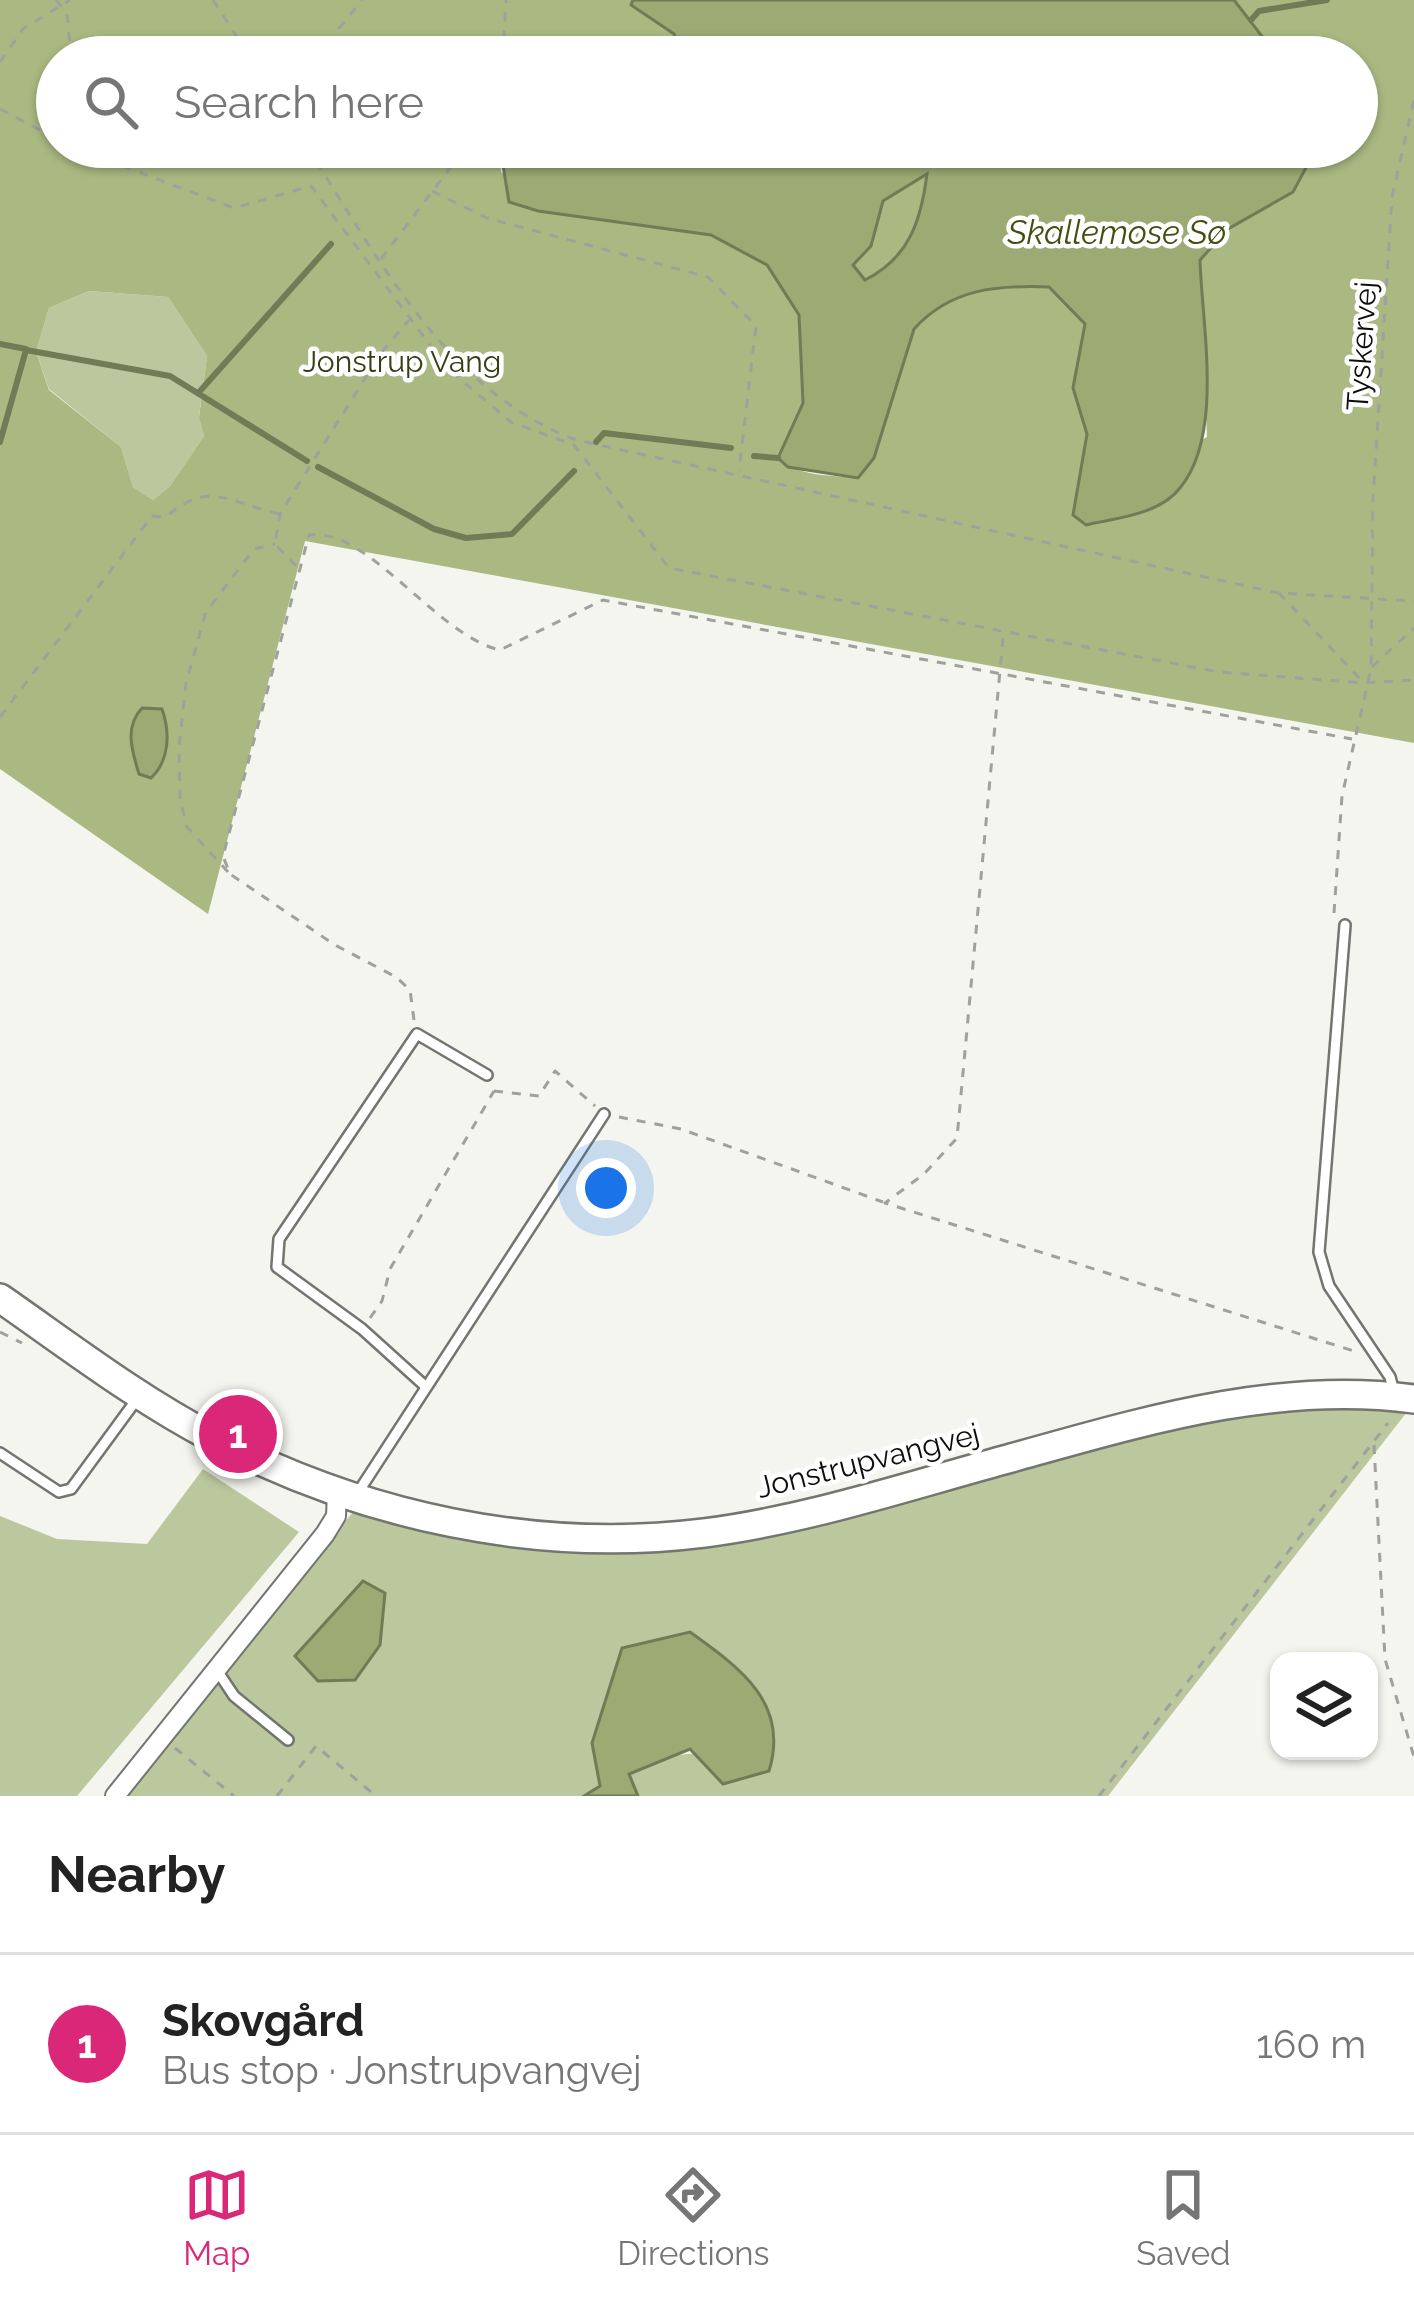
<!DOCTYPE html>
<html lang="en">
<head>
<meta charset="utf-8">
<style>
  :root { --surface:#fff; --page:#f2f2f2; --text:#222; --muted:#767676; --line:#e0e0e0; --accent:#db2777 }
  body { margin:0; font-family:Raleway,sans-serif; background:var(--page); color:var(--text) }
  .controls { position:absolute; right:36px; bottom:36px; display:grid; overflow:hidden; border-radius:24px; box-shadow:0 3px 9px #0004 }
  .controls button { width:108px; height:108px; display:grid; place-items:center; padding:0; border:0; border-bottom:3px solid var(--line); background:var(--surface); color:var(--text); font:60px sans-serif }
  .you { position:absolute; left:606px; top:1188px; width:42px; height:42px; margin:-30px; border:9px solid #fff; border-radius:50%; background:#1a73e8; box-shadow:0 0 0 18px #1a73e833 }
  .badge { display:grid; place-items:center; width:78px; height:78px; border-radius:50%; background:var(--accent); color:#fff; font-size:39px; font-weight:700 }
  .pin { position:absolute; translate:-50% -50%; border:6px solid #fff; box-shadow:0 3px 12px #0006 }
  .list { margin:0; padding:0; list-style:none }
  h2 { display:flex; justify-content:space-between; align-items:center; height:156px; margin:0; padding:0 48px; font-size:51px }
  h2 small { font-size:39px; font-weight:400; color:var(--muted) }
  .list li { display:grid; grid-template-columns:78px 1fr auto; gap:36px; align-items:center; box-sizing:border-box; height:180px; padding:0 48px; border-top:3px solid var(--line) }
  .list b { display:block; font-size:45px; white-space:nowrap }
  .list p { margin:0; font-size:39px; white-space:nowrap; color:var(--muted) }
  .list em { font-size:39px; font-style:normal; color:var(--muted) }
  .icon { flex:none; width:66px; height:66px; fill:none; stroke:currentColor; stroke-width:2; stroke-linecap:round; stroke-linejoin:round }
  .map { position:relative; flex:none; width:1414px; height:1796px; overflow:hidden }
  .search { position:absolute; background:var(--surface); box-shadow:0 3px 9px #0004; left:36px; right:36px; top:36px; height:132px; display:flex; align-items:center; gap:30px; box-sizing:border-box; padding:0 42px; border-radius:66px; color:var(--muted); font-size:45px }
  .sheet { height:336px; background:var(--surface) }
  nav { display:flex; justify-content:space-around; align-items:center; box-sizing:border-box; height:168px; border-top:3px solid var(--line); background:var(--surface); font-size:33px; color:var(--muted) }
  nav a { display:grid; justify-items:center; gap:6px }
  nav .on { color:var(--accent) }
  .map>svg:first-child { display:block }
  .green { fill:#bbc79c }
  .forest { fill:#aab982; fill-rule:evenodd }
  .water { fill:#9caa74; stroke:#717b55; stroke-width:3; fill-rule:evenodd }
  .lines { fill:none; stroke-linecap:round; stroke-linejoin:round }
  .stream { stroke:#717b55; stroke-width:6 }
  .lane-casing { stroke:#73756e; stroke-width:14 }
  .street-casing { stroke:#73756e; stroke-width:22 }
  .secondary-casing { stroke:#73756e; stroke-width:32 }
  .path { stroke:#9fa19c; stroke-width:3; stroke-dasharray:9 9; stroke-linecap:butt }
  .lane { stroke:#fff; stroke-width:9 }
  .street { stroke:#fff; stroke-width:18 }
  .secondary { stroke:#fff; stroke-width:27 }
  .labels { text-anchor:middle; stroke-width:9; stroke-linejoin:round; paint-order:stroke }
  .street-label { font-size:30px; fill:#0d0e0c; stroke:#fff }
  .park-label { font-size:30px; fill:#353e14; stroke:#fff }
  .water-label { font-size:33px; font-style:italic; fill:#424f11; stroke:#fff }
</style>
</head>
<body>
<div class="map">
<svg width="1414" height="1796" viewBox="0 0 1414 1796">
  <rect width="100%" height="100%" fill="#f3f5ee"/>
  <g class="green">
    <polygon points="89,291 168,297 207,356 199,416 204,436 170,486 153,500 133,487 121,447 49,389 36,352 49,308"/>
    <path d="M1256,1406L1410,1408L1108,1796H638L628,1775C691,1742 704,1753 769,1771C791,1703 740,1668 690,1632L622,1649L592,1743L600,1787L584,1796H111L354,1511L511,1548L658,1553L859,1515Z"/>
    <polygon points="203,1469 299,1532 77,1796 0,1796 0,1516 57,1539 147,1544"/>
  </g>
  <g class="forest">
    <path d="M0,0H633L632,6L674,35L681,57H57V147H500L501,172L538,211L712,235L767,265L799,315L803,403L778,457C797,477 831,475 857,478L874,459L914,329C952,288 997,286 1049,286L1085,323L1073,388L1087,434L1073,514L1207,437L1200,260L1228,229L1293,192L1317,147H1357V57H1278L1234,0H1414V743L305,541L208,914L0,769ZM89,291L168,297L207,356L199,417L204,436L170,486L153,500L133,487L121,447L49,390L36,352L49,308Z"/>
    <path d="M927,173C920,221 910,256 865,280L853,265L871,246L883,201Z"/>
  </g>
  <g class="water">
    <polygon points="633,0 1234,0 1278,57 681,57 674,34 631,5"/>
    <path d="M500,147H1317L1293,192L1228,229L1200,260C1202,327 1224,434 1180,488C1159,515 1116,518 1086,525L1073,515L1087,434L1073,388L1085,324L1049,287C998,285 951,288 914,329L874,458L858,478L788,467L778,458L803,403L799,315L767,265L711,235L538,211L509,202ZM927,174C921,221 909,258 865,280L853,265L871,246L883,201Z"/>
    <path d="M142,708L162,709C170,732 170,760 151,778L139,774C132,751 124,727 142,708Z"/>
    <polygon points="363,1581 385,1593 380,1645 355,1680 318,1681 295,1656"/>
    <path d="M690,1632C740,1668 790,1703 769,1771L723,1784L690,1749L629,1774L638,1796H584L600,1786L592,1743L622,1648Z"/>
  </g>
  <g class="lines">
    <g class="stream">
      <polyline points="1251,20 1259,11 1327,0"/>
      <polyline points="0,344 26,349"/>
      <polyline points="200,391 331,244"/>
      <polyline points="0,442 26,350 170,376 307,461"/>
      <polyline points="596,442 604,433 731,448"/>
      <polyline points="754,456 778,458"/>
      <polyline points="318,467 434,529 466,538 512,534 574,471"/>
    </g>
    <g class="lane-casing">
      <g id="lane">
        <polyline points="1345,925 1319,1252 1329,1286 1390,1377 1395,1396"/>
        <polyline points="424,1385 362,1329 277,1267 279,1239 417,1034 487,1075"/>
        <polyline points="0,1453 59,1492 71,1489 137,1399"/>
        <polyline points="357,1494 604,1114"/>
        <polyline points="216,1669 234,1696 288,1740"/>
      </g>
    </g>
    <g class="street-casing">
      <polyline id="street" points="115,1796 325,1534 336,1516 337,1493"/>
    </g>
    <g class="secondary-casing">
      <path id="secondary" d="M0,1298C69,1346 138,1399 213,1438C363,1516 535,1554 704,1533C806,1520 905,1487 1004,1460C1138,1423 1274,1380 1414,1399"/>
    </g>
    <g class="path">
      <polyline points="56,0 67,13 71,57"/>
      <polyline points="213,0 250,57"/>
      <polyline points="316,57 362,0"/>
      <polyline points="503,57 506,0"/>
      <polyline points="0,62 23,29 70,0"/>
      <polyline points="0,109 57,139"/>
      <polyline points="72,147 234,208 311,186 448,369 511,422 574,445 669,568 1219,672 1364,683 1414,680"/>
      <path d="M307,147C380,260 445,390 576,440L1278,593L1414,601"/>
      <polyline points="432,191 487,218 708,277 756,326 739,471"/>
      <polyline points="381,259 466,147"/>
      <polyline points="296,566 275,544 280,514 381,353 409,320"/>
      <polyline points="1279,593 1363,682"/>
      <polyline points="1003,638 957,1138 924,1174 885,1203 1357,1352"/>
      <polyline points="1372,667 1414,628"/>
      <path d="M0,717L152,516L166,517C209,479 229,503 280,514"/>
      <polyline points="228,872 187,827 180,799 179,747 186,683 206,612 254,549 275,544"/>
      <polyline points="1334,913 1342,796 1371,669 1373,498 1392,197 1414,100"/>
      <path d="M414,1020L410,990L396,977L335,945L230,874L223,856L309,535C367,526 437,636 500,650L603,600L1352,739"/>
      <polyline points="494,1091 539,1096 555,1071 595,1106"/>
      <polyline points="619,1117 681,1129 883,1202"/>
      <polyline points="370,1318 382,1301 390,1269 494,1091"/>
      <polyline points="0,1332 22,1343"/>
      <polyline points="1374,1445 1385,1659 1414,1757"/>
      <polyline points="175,1748 234,1796"/>
      <polyline points="277,1796 316,1746 376,1796"/>
      <polyline points="1099,1796 1388,1423"/>
    </g>
    <use href="#lane" class="lane"/>
    <use href="#street" class="street"/>
    <use href="#secondary" class="secondary"/>
  </g>
  <g class="labels">
    <g class="street-label">
      <text transform="translate(1362 346) rotate(-86)" y="10">Tyskervej</text>
      <text transform="translate(868 1461) rotate(-14)" y="10">Jonstrupvangvej</text>
    </g>
    <g class="park-label">
      <text x="402" y="372">Jonstrup Vang</text>
    </g>
    <g class="water-label">
      <text x="1117" y="244">Skallemose Sø</text>
    </g>
  </g>
</svg>
<div class="controls">
<button><svg class="icon" aria-label="layers" viewBox="0 0 24 24"><path d="M12 4l9 5-9 5-9-5zM3 14l9 5 9-5"/></svg></button>
</div>
<div class="you"></div>
<div class="pin badge" style="left:238px;top:1434px">1</div>
<div class="search"><svg class="icon" aria-label="search" viewBox="0 0 24 24"><circle cx="10" cy="10" r="6"/><path d="M15 15l6 6"/></svg>Search here</div>
</div>
<section class="sheet">
<h2>Nearby<small></small></h2>
<ul class="list">
<li><span class="badge">1</span><div><b>Skovgård</b><p>Bus stop · Jonstrupvangvej</p></div><em>160 m</em></li>
</ul>
</section>
<nav>
<a class="on"><svg class="icon" aria-label="map" viewBox="0 0 24 24"><path d="M3 6l6-2 6 2 6-2v14l-6 2-6-2-6 2zM9 4v14M15 6v14"/></svg>Map</a>
<a><svg class="icon" aria-label="directions" viewBox="0 0 24 24"><path d="M12 3l9 9-9 9-9-9zM9 14v-3h6M13 9l2 2-2 2"/></svg>Directions</a>
<a><svg class="icon" aria-label="saved" viewBox="0 0 24 24"><path d="M7 4h10v16l-5-4-5 4z"/></svg>Saved</a>
</nav>
</body>
</html>
